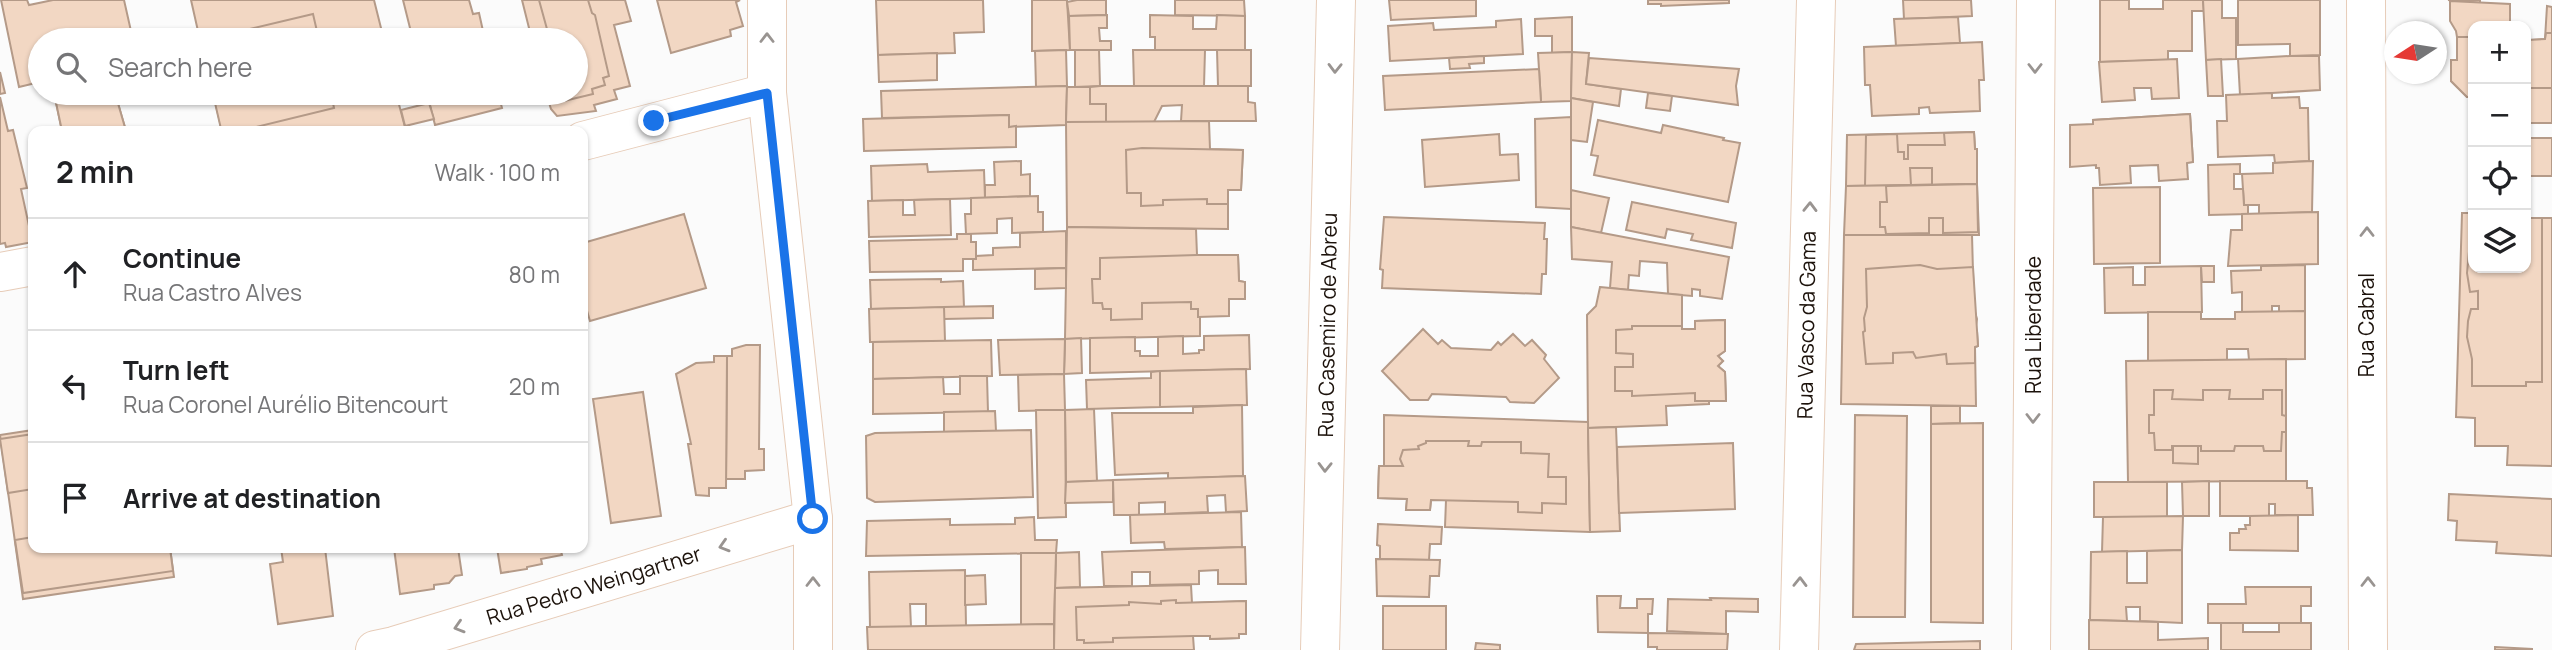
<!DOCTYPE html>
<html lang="en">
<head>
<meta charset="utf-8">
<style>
  :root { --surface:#fff; --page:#f2f2f2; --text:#202124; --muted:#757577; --line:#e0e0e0 }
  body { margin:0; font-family:Manrope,sans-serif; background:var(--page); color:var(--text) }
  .controls { position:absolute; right:21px; top:21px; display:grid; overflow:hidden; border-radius:14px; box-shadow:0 2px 5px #0004 }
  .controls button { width:63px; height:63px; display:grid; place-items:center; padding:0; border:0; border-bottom:2px solid var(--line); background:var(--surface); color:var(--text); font:35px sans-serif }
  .compass { position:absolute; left:2384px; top:21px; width:63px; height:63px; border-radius:50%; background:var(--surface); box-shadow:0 2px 5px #0004; rotate:258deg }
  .stop { position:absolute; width:21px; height:21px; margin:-16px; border:5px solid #1a73e8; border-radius:50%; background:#fff }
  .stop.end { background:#1a73e8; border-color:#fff; box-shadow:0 2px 7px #0008 }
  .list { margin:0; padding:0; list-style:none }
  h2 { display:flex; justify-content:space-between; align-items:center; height:91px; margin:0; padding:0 28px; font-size:30px }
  h2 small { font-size:23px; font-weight:400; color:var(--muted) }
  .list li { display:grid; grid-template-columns:46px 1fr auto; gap:21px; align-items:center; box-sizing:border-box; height:112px; padding:0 28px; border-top:2px solid var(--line) }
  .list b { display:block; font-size:26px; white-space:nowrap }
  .list p { margin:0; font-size:23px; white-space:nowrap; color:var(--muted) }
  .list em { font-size:23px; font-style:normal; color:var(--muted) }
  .icon { flex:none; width:38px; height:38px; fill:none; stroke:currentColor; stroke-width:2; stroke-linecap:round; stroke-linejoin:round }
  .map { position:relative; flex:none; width:2552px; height:650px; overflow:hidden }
  .search { position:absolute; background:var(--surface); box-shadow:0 2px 5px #0004; left:28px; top:28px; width:560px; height:77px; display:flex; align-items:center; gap:18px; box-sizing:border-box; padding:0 24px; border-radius:38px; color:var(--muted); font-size:26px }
  .panel { position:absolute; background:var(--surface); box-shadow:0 2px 5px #0004; left:28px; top:126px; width:560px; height:427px; border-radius:14px }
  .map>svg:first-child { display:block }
  .building { fill:#f2d7c3; stroke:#b49a88; stroke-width:2 }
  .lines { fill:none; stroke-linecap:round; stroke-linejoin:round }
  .minor-casing { stroke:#e7ccb8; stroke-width:40 }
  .minor { stroke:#fff; stroke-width:38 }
  .oneway { stroke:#999491 }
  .route { stroke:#1a73e8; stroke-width:9 }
  .labels { text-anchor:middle; stroke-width:7; stroke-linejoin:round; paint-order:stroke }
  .street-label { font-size:21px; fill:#1c120b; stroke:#fff }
</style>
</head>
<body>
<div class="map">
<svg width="2552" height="650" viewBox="0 0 2552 650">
  <rect width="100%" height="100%" fill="#fbfbfb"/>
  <g class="building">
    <polygon points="1,0 27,0 29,5 53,0 124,0 133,40 40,40 40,82 19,87"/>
    <polygon points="191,0 374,0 384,40 200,40"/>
    <polygon points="403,0 469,0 473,14 479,13 485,40 413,40"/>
    <polygon points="522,0 625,0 631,21 614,25 630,86 614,90 617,99 594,105 596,111 557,116 551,109 546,93 576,93 576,40 532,40"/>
    <polygon points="539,0 588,0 592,13 595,15 609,76 603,78 605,85 592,89 593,94 564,101 562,93 576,93 576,40 550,40"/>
    <polygon points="657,0 740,0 736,2 743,26 730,30 731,36 671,53"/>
    <polygon points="876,0 983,0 984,32 954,33 955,53 878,55"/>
    <polygon points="1032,0 1067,0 1070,50 1032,51"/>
    <polygon points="1077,0 1106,0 1106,15 1069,16 1067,2"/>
    <polygon points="1175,0 1244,0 1245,16 1175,15"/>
    <polygon points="1389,0 1476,0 1476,16 1391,20"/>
    <polygon points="1648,0 1729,0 1729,3 1661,6 1661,4 1648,4"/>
    <polygon points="1903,0 1971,0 1972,16 1904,19"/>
    <polygon points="2100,0 2129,0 2129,9 2163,9 2163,0 2203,0 2204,11 2192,11 2192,51 2168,51 2168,60 2100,62"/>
    <polygon points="2203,0 2222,0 2222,18 2236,18 2236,59 2206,60"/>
    <polygon points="2238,0 2320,0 2320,55 2290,56 2290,44 2238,45"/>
    <polygon points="2448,0 2480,0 2480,3"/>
    <polygon points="2450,1 2510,4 2510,26 2473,26 2473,97 2467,97 2451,81 2451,60 2457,60 2457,37 2456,31 2450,21"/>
    <polygon points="2547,6 2552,7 2552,123 2526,123 2526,32 2529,32 2529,40 2545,39"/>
    <polygon points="313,14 319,40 202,40 203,40"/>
    <polygon points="1107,15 1107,28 1099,28 1100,41 1111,41 1111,50 1070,50 1069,16"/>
    <polygon points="1150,15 1193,16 1193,29 1216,29 1217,15 1245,16 1245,50 1155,50 1155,37 1150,37"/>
    <polygon points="1572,17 1572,52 1552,53 1552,36 1535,36 1535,19"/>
    <polygon points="1958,17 1960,43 1896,46 1894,19"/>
    <polygon points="1521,19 1523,54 1390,61 1388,26 1433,23 1434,30 1496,27 1496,21"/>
    <polygon points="2526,32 2529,32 2529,40 2545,39 2546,33 2552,33 2552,88 2526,88"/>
    <polygon points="2457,37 2473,37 2473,97 2467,97 2451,81 2451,60 2457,60"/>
    <polygon points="1982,42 1984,80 1979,80 1980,111 1930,113 1929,107 1919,108 1919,114 1872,116 1870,85 1865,85 1864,47"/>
    <polygon points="1066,50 1067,86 1036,87 1035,51"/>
    <polygon points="1075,50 1099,50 1100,86 1075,87"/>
    <polygon points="1133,50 1205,50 1204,86 1134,86"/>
    <polygon points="1217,50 1251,50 1251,86 1218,86"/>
    <polygon points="1572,52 1571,101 1541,102 1538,53"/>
    <polygon points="1572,52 1589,53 1586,84 1621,89 1619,106 1571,98"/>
    <polygon points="937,53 937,80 879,82 878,55"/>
    <polygon points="1484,56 1484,63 1469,64 1470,68 1450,69 1449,58"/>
    <polygon points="2290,56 2319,56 2320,90 2240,95 2238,59"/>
    <polygon points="1589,58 1739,69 1736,86 1738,105 1586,84"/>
    <polygon points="2177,59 2179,98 2152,99 2151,88 2134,88 2135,100 2102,102 2099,62"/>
    <polygon points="2221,59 2223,96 2208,96 2206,60"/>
    <polygon points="1539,69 1541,102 1385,110 1383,76"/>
    <polygon points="0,72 5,93 0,94"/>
    <polygon points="1067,86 1066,125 1009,127 1009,115 882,118 881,91"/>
    <polygon points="1100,86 1248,86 1248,102 1255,103 1256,121 1181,121 1182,105 1162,106 1154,122 1106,122 1106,104 1090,104 1090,87"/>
    <polygon points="1067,87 1090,87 1090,104 1106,104 1106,122 1066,122"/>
    <polygon points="54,93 115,93 126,131 62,131"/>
    <polygon points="54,93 115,93 126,131 62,131"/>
    <polygon points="213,93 396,93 406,131 222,131"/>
    <polygon points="220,93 331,93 334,108 240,131 224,131 221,129 215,103"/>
    <polygon points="427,93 498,93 502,108 435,125"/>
    <polygon points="1648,93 1672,96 1670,111 1646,108"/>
    <polygon points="2272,93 2272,98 2299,97 2300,108 2308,108 2309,161 2275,163 2274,155 2218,157 2217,121 2227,121 2226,95"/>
    <polygon points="0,97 8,131 13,130 27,188 21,189 29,226 33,229 33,242 6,247 5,243 0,244"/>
    <polygon points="1571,98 1593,102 1587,142 1571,140"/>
    <polygon points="429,103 434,119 405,126 401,110"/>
    <polygon points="2190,114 2193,162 2096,168 2093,120"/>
    <polygon points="2190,114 2193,162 2187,163 2188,179 2159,181 2158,165 2130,166 2131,183 2100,185 2099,168 2096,168 2096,165 2070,167 2070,125 2093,124 2093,120"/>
    <polygon points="1009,115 1009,127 1016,126 1016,147 864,151 863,119"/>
    <polygon points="1571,117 1571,209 1536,207 1535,119"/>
    <polygon points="1598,120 1661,133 1663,125 1724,138 1723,140 1740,143 1728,202 1594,175 1598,156 1591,155"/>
    <polygon points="1209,121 1210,149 1243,150 1241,190 1228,190 1228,229 1067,227 1066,122"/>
    <polygon points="1974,132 1975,149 1977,149 1977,184 1846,186 1847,135"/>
    <polygon points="1974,132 1975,149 1977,149 1977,184 1932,185 1932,168 1910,168 1911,185 1865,186 1866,135 1897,134 1898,152 1904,152 1904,159 1908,159 1908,145 1945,145 1944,133"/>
    <polygon points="1499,134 1500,155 1518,154 1519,180 1425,187 1422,140"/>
    <rect x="2526" y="138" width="26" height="38"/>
    <polygon points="1142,148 1243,150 1241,190 1228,190 1228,204 1207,204 1207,199 1163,200 1163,205 1141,206 1141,193 1127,193 1126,150"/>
    <polygon points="1021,161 1021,175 1030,174 1030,196 985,198 985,185 995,185 994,162"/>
    <polygon points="2313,161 2312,212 2259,214 2259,205 2244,205 2242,174 2273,173 2273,163"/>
    <polygon points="927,164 928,172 984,170 985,198 872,201 871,166"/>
    <polygon points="2240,164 2240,174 2234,174 2234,189 2243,189 2244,205 2248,205 2248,214 2209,215 2208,165"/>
    <polygon points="1977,184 1979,235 1844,235 1846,186"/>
    <polygon points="1977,184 1978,232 1943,233 1943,218 1929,218 1929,233 1886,234 1885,227 1880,227 1880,202 1887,202 1886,186"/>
    <polygon points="2160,187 2160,263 2094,264 2093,188"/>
    <polygon points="1571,190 1609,198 1601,233 1571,227"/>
    <polygon points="1038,196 1038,212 1043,212 1043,232 1012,233 1012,218 997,219 997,233 966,234 965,214 971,214 971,198"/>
    <polygon points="950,199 951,235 869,237 868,201 903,200 903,215 915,215 914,200"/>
    <polygon points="1632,202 1736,223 1732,248 1691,240 1693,234 1667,229 1665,238 1626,230"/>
    <polygon points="2318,212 2318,264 2228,266 2231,230 2242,230 2242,214"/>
    <polygon points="2462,213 2473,213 2473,268 2526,268 2526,213 2526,218 2552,218 2552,466 2507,465 2508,446 2475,446 2475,418 2456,417"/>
    <polygon points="2473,213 2473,268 2526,268 2526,213 2526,218 2542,218 2542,382 2526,382 2526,386 2472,386 2472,359 2467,337 2468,321 2471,309 2478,309 2478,291 2470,292 2467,273 2470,241 2472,241"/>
    <polygon points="684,214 706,288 590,321 583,297 583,243"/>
    <polygon points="1384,217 1545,223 1544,239 1547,239 1546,274 1542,274 1541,294 1382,288 1383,270 1380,269"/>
    <polygon points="1067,227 1196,229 1197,255 1238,255 1239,281 1245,282 1245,299 1229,299 1229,316 1200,316 1200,336 1065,339"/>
    <polygon points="1571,227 1729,257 1722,299 1700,296 1700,290 1692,289 1692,296 1668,294 1667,263 1640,261 1639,276 1629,275 1628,290 1610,288 1612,262 1572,259"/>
    <polygon points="1066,231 1066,268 973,270 973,259 976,259 976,256 993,255 993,248 1020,247 1020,233"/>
    <polygon points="957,234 971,234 971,242 976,242 976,259 963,259 963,271 870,272 869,241 957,239"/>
    <polygon points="1844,235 1972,235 1974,309 1977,319 1975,331 1977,331 1978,346 1975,347 1976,406 1841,404"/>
    <polygon points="1197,255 1238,255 1239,281 1245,282 1245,299 1229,299 1229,316 1198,317 1198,309 1191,309 1191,302 1142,303 1142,319 1111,320 1111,309 1103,309 1102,303 1093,303 1092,279 1100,279 1100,258"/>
    <polygon points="1920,265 1937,269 1973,267 1978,346 1975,347 1975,363 1947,364 1946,354 1916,358 1913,352 1893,353 1893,363 1866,364 1863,332 1865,331 1864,318 1867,307 1866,269"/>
    <polygon points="2305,265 2305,312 2279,312 2279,306 2272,306 2272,312 2242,312 2242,292 2232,293 2231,271 2261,270 2261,266"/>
    <polygon points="2201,266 2202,312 2105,313 2104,268 2133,267 2133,285 2145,285 2145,267"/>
    <polygon points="2201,266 2214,266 2214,282 2202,282"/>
    <polygon points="1066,268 1066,288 1035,289 1035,269"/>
    <polygon points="941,279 941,282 963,281 964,307 871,309 870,280"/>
    <polygon points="1600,287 1682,295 1682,329 1695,329 1695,321 1725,320 1725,351 1718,356 1723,361 1718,366 1725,372 1726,401 1709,401 1709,404 1666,406 1667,425 1588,428 1587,315 1596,306"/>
    <polygon points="993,306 993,318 944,319 944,307"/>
    <polygon points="944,307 945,341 870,342 869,309"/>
    <polygon points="2305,311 2305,359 2249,360 2248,349 2227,349 2227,360 2148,361 2148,312 2201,312 2201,319 2235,319 2235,312"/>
    <polygon points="1725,320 1725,351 1718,356 1723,361 1718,366 1725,372 1726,401 1695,401 1695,393 1632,396 1632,391 1615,391 1615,367 1633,367 1633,354 1616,353 1616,330 1632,329 1632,326 1682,326 1682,329 1695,329 1695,321"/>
    <polygon points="1423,329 1438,344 1442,340 1451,348 1491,350 1498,342 1501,345 1513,334 1525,346 1532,340 1546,355 1544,359 1559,378 1534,403 1510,402 1506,397 1432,394 1428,400 1410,400 1382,371"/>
    <polygon points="1249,335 1250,369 1090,373 1090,338 1135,337 1135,351 1140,351 1140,356 1158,356 1158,337 1183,336 1183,354 1199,353 1199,350 1204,350 1204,336"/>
    <polygon points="1081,338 1082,373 1064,374 1065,339"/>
    <polygon points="1065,339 1064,374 1000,375 998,340"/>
    <polygon points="991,340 992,376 873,379 873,342"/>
    <polygon points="746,345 760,345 759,449 764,449 764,470 745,471 745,479 726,479 727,356 732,356 732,349"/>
    <polygon points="714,356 727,356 726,488 709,488 709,496 696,495 688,444 691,444 676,374 696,363 714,362"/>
    <polygon points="2286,359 2286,481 2128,482 2126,361"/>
    <polygon points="1246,369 1247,405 1160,407 1160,371"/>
    <polygon points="1160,371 1160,407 1087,409 1086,380 1151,378 1151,372"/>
    <polygon points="1064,374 1065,410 1019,411 1018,375"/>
    <polygon points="960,376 987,376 988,412 873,414 873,379 943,377 944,394 960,394"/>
    <polygon points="2154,390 2173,390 2172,399 2203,400 2203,390 2230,390 2229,399 2263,399 2263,390 2282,390 2282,415 2286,416 2286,432 2282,432 2281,451 2264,451 2263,446 2235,446 2234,451 2201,451 2201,446 2172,446 2172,450 2155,450 2154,433 2149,433 2149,415 2154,415"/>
    <polygon points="643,392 661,516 611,523 593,399"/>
    <polygon points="1242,405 1243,476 1168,479 1168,473 1115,475 1112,413 1193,413 1193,407"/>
    <polygon points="1931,406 1960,406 1960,423 1931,424"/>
    <polygon points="1094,409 1097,481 1066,482 1065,410"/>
    <polygon points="1036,410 1065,410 1066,517 1038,518"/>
    <polygon points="995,411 996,431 944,432 944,412"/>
    <polygon points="1384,415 1588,422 1590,532 1445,527 1446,500 1431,500 1430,510 1406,510 1407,499 1378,498 1379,466 1384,466"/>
    <polygon points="1855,415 1907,416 1905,617 1853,617"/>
    <polygon points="1983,423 1983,623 1931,622 1931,424"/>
    <polygon points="1616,427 1620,531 1590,532 1588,428"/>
    <polygon points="33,430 33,548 170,548 174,577 23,599 0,435"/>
    <polygon points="1031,430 1033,497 875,502 867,498 866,436 875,433"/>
    <polygon points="33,434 33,489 8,493 0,439"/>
    <polygon points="1426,441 1469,441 1468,446 1481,446 1482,442 1521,442 1521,453 1549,454 1548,477 1566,477 1566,504 1542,503 1542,513 1518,512 1518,502 1431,500 1430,510 1406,510 1407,499 1378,498 1379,466 1403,466 1400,459 1403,450 1419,449 1418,446 1426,443"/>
    <polygon points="1733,443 1735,509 1619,513 1617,447"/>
    <polygon points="2173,446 2198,446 2198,464 2173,463"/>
    <polygon points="1245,476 1247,511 1226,512 1225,495 1207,496 1208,512 1165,514 1165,502 1139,503 1139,515 1114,515 1113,480"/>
    <polygon points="1113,480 1113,502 1065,503 1066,482"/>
    <polygon points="2209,481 2209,516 2183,516 2182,482"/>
    <polygon points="2220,481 2307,481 2307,488 2312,488 2313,515 2275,515 2275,504 2269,504 2269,516 2220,516"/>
    <rect x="2094" y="482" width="73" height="35"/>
    <polygon points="2449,494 2552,499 2552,556 2496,553 2497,542 2456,540 2457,521 2448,520"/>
    <polygon points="1241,512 1242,547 1165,549 1164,542 1131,543 1130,515"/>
    <polygon points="2298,515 2298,551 2230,550 2230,533 2239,533 2239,529 2246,529 2245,525 2250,525 2250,516"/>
    <polygon points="2183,516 2182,550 2102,552 2103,517"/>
    <polygon points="1034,517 1035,540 1057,540 1056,553 866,556 867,521 950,519 950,525 1015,524 1015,518"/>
    <polygon points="1378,524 1442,527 1441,544 1430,544 1429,560 1380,559 1380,546 1377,545"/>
    <polygon points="33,537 33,548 170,548 173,571 23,593 15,540"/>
    <polygon points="1245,547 1246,584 1218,584 1218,570 1199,571 1199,584 1150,585 1150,572 1132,572 1132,586 1104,586 1102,552"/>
    <polygon points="281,548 325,548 333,616 278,624 270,564 283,562"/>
    <polygon points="394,548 458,548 462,575 455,576 449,583 434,585 434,589 400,594"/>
    <polygon points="497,548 579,548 561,551 562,555 541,559 542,564 527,567 527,569 501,573"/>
    <polygon points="2182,550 2182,623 2140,621 2140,607 2126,607 2127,621 2090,620 2091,552 2127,551 2127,583 2147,583 2147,551"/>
    <polygon points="1079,552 1080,587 1055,588 1056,553"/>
    <polygon points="1021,553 1056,553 1054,624 1021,625"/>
    <polygon points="1376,559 1440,560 1439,576 1430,576 1429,597 1377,596"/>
    <polygon points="965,570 966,626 926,627 926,604 910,604 911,627 870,627 869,572"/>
    <polygon points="985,575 986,604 965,605 965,576"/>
    <polygon points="1191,585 1192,603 1246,601 1246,634 1239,634 1239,638 1210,639 1210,636 1193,636 1194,650 1054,650 1055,588"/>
    <polygon points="2245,587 2311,587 2311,606 2301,606 2301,623 2208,623 2208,604 2246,604"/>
    <polygon points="1597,596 1621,596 1620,608 1637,608 1637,599 1653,599 1652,614 1648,614 1648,633 1598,632"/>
    <polygon points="1710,598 1758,599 1758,612 1726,611 1726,634 1667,631 1668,599 1711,600"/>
    <polygon points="1176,600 1176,603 1246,601 1246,634 1239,634 1239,638 1210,639 1210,636 1193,636 1113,638 1113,642 1084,643 1084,640 1077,640 1076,607 1129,605 1129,602 1161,604 1161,601"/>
    <rect x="1383" y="606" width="63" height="44"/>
    <polygon points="2089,620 2158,622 2158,640 2208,638 2208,650 2089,650"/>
    <polygon points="2221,623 2243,623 2243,632 2279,632 2279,623 2311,623 2311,650 2221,650"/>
    <polygon points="1054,624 1054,650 868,650 867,627"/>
    <polygon points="1648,633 1728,634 1727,650 1657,650 1657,647 1648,647"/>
    <polygon points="1980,641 1980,650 1854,650 1856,644"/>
    <polygon points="1476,643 1500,645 1500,650 1475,650"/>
    <polygon points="2495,647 2532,649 2532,650 2495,650"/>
  </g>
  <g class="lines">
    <g class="minor-casing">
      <g id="minor">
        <polyline points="767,0 767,93 813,519 813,650"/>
        <polyline points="2366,0 2368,650"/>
        <polyline points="583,141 767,93"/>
        <polyline points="0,272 33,266"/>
        <polyline points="375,650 394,646 813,519"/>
        <polyline points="1320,650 1336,0"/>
        <polyline points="1799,650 1816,0"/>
        <polyline points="2031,650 2036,0"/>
      </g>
    </g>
    <use href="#minor" class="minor"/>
  </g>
  <defs><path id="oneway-chevron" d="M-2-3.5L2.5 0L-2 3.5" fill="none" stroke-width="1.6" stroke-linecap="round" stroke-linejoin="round" transform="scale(1.75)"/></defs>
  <g class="oneway">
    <use href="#oneway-chevron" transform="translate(767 38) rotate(-90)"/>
    <use href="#oneway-chevron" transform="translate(1335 68) rotate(91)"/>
    <use href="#oneway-chevron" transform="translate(2035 68) rotate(90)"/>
    <use href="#oneway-chevron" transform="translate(1810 207) rotate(-89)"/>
    <use href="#oneway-chevron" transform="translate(2367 232) rotate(-90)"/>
    <use href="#oneway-chevron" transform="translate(2033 418) rotate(90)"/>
    <use href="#oneway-chevron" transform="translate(1325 467) rotate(91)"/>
    <use href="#oneway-chevron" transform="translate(724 546) rotate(163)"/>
    <use href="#oneway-chevron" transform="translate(813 582) rotate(-90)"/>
    <use href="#oneway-chevron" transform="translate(1800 582) rotate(-89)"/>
    <use href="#oneway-chevron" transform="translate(2368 582) rotate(-90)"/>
    <use href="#oneway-chevron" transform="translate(459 627) rotate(163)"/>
  </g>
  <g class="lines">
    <polyline class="route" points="654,121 767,93 813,519"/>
  </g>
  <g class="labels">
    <g class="street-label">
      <text transform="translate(1328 325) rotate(-89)" y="7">Rua Casemiro de Abreu</text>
      <text transform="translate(1807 325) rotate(-89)" y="7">Rua Vasco da Gama</text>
      <text transform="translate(2034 325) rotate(-90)" y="7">Rua Liberdade</text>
      <text transform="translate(2367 325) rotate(-90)" y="7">Rua Cabral</text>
      <text transform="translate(594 586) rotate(-17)" y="7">Rua Pedro Weingartner</text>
    </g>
  </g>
</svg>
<div class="controls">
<button>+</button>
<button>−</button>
<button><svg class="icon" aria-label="locate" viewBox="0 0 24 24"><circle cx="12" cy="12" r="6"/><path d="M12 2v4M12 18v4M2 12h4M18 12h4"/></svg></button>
<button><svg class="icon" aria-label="layers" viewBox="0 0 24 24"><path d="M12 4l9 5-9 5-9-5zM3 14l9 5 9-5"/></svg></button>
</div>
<svg class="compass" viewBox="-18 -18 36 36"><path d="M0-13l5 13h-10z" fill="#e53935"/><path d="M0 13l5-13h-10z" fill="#757577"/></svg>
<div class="stop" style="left:813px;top:519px"></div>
<div class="stop end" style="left:654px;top:121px"></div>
<div class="search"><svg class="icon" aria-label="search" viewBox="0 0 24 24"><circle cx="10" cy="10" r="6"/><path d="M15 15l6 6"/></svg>Search here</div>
<section class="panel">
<h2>2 min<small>Walk · 100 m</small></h2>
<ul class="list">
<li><svg class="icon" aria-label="ahead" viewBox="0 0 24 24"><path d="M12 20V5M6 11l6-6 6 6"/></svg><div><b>Continue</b><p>Rua Castro Alves</p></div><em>80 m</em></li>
<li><svg class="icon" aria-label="left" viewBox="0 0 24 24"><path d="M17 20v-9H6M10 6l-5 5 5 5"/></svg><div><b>Turn left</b><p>Rua Coronel Aurélio Bitencourt</p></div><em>20 m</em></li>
<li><svg class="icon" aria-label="arrive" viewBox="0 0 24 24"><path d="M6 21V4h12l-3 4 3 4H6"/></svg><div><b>Arrive at destination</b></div></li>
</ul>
</section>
</div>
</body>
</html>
